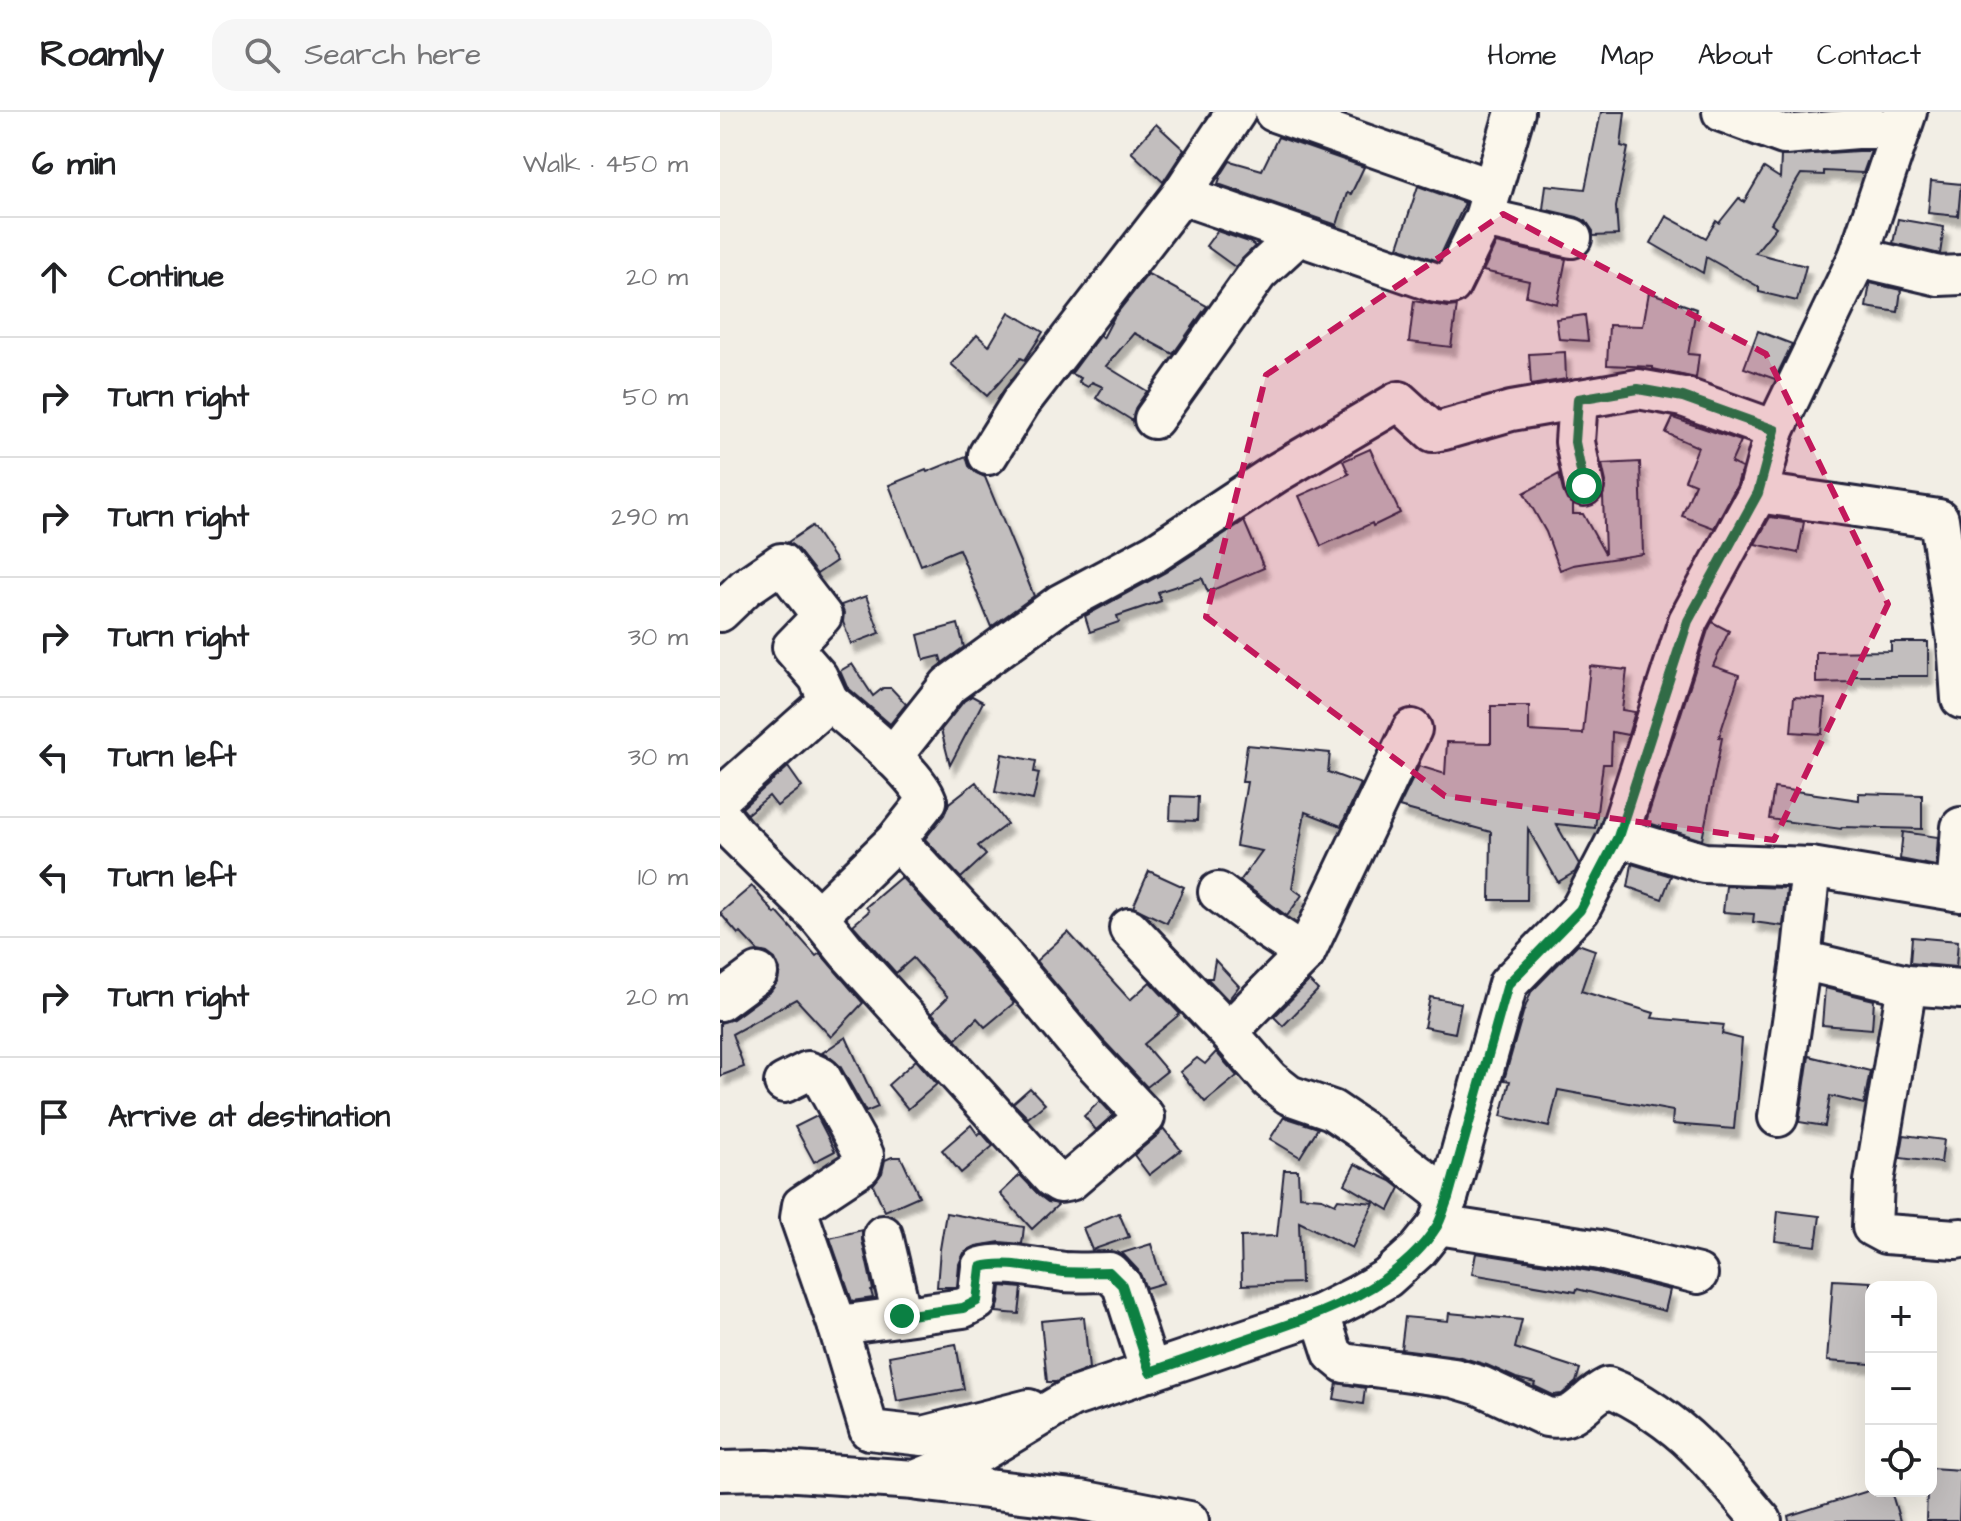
<!DOCTYPE html>
<html lang="en">
<head>
<meta charset="utf-8">
<style>
  :root { --surface:#fff; --page:#f6f6f6; --text:#202124; --muted:#757577; --line:#e0e0e0 }
  body { margin:0; font-family:"Architects Daughter",sans-serif; background:var(--page); color:var(--text) }
  .controls { position:absolute; right:24px; bottom:24px; display:grid; overflow:hidden; border-radius:16px; box-shadow:0 8px 32px #0002 }
  .controls button { width:72px; height:72px; display:grid; place-items:center; padding:0; border:0; border-bottom:2px solid var(--line); background:var(--surface); color:var(--text); font:40px sans-serif }
  .stop { position:absolute; width:24px; height:24px; margin:-18px; border:6px solid #0b8043; border-radius:50%; background:#fff }
  .stop.end { background:#0b8043; border-color:#fff; box-shadow:0 2px 8px #0008 }
  .list { margin:0; padding:0; list-style:none }
  h2 { display:flex; justify-content:space-between; align-items:center; height:104px; margin:0; padding:0 32px; font-size:34px }
  h2 small { font-size:26px; font-weight:400; color:var(--muted) }
  .list li { display:grid; grid-template-columns:52px 1fr auto; gap:24px; align-items:center; box-sizing:border-box; height:120px; padding:0 32px; border-top:2px solid var(--line) }
  .list b { display:block; font-size:30px; white-space:nowrap }
  .list em { font-size:26px; font-style:normal; color:var(--muted) }
  .icon { flex:none; width:44px; height:44px; fill:none; stroke:currentColor; stroke-width:2; stroke-linecap:round; stroke-linejoin:round }
  .map { position:relative; flex:none; width:1241px; height:1409px; overflow:hidden }
  header { display:flex; align-items:center; gap:48px; box-sizing:border-box; height:112px; padding:0 40px; background:var(--surface); border-bottom:2px solid var(--line) }
  header strong { font-size:38px }
  nav { display:flex; gap:44px; margin-inline-start:auto; font-size:28px }
  .search { width:560px; height:72px; background:var(--page); display:flex; align-items:center; gap:20px; box-sizing:border-box; padding:0 28px; border-radius:24px; color:var(--muted); font-size:30px }
  main { display:flex }
  aside { flex:1; background:var(--surface) }
  .map>svg:first-child { display:block }
  .building { fill:#c2bebe; stroke:#22223b; stroke-width:2; filter:url(#shadow) }
  .lines { fill:none; stroke-linecap:round; stroke-linejoin:round }
  .minor-casing { stroke:#22223b; stroke-width:44 }
  .minor { stroke:#fbf7ec; stroke-width:38 }
  .route { stroke:#0b8043; stroke-width:10 }
  .marked { fill:#c2185b; fill-opacity:0.2; stroke:#c2185b; stroke-width:6; stroke-dasharray:16 10; stroke-linejoin:round }
</style>
</head>
<body>
<header>
<strong>Roamly</strong>
<div class="search"><svg class="icon" aria-label="search" viewBox="0 0 24 24"><circle cx="10" cy="10" r="6"/><path d="M15 15l6 6"/></svg>Search here</div>
<nav><a>Home</a><a>Map</a><a>About</a><a>Contact</a></nav>
</header>
<main>
<aside>
<h2>6 min<small>Walk · 450 m</small></h2>
<ul class="list">
<li><svg class="icon" aria-label="ahead" viewBox="0 0 24 24"><path d="M12 20V5M6 11l6-6 6 6"/></svg><div><b>Continue</b></div><em>20 m</em></li>
<li><svg class="icon" aria-label="right" viewBox="0 0 24 24"><path d="M7 20v-9h11M14 6l5 5-5 5"/></svg><div><b>Turn right</b></div><em>50 m</em></li>
<li><svg class="icon" aria-label="right" viewBox="0 0 24 24"><path d="M7 20v-9h11M14 6l5 5-5 5"/></svg><div><b>Turn right</b></div><em>290 m</em></li>
<li><svg class="icon" aria-label="right" viewBox="0 0 24 24"><path d="M7 20v-9h11M14 6l5 5-5 5"/></svg><div><b>Turn right</b></div><em>30 m</em></li>
<li><svg class="icon" aria-label="left" viewBox="0 0 24 24"><path d="M17 20v-9H6M10 6l-5 5 5 5"/></svg><div><b>Turn left</b></div><em>30 m</em></li>
<li><svg class="icon" aria-label="left" viewBox="0 0 24 24"><path d="M17 20v-9H6M10 6l-5 5 5 5"/></svg><div><b>Turn left</b></div><em>10 m</em></li>
<li><svg class="icon" aria-label="right" viewBox="0 0 24 24"><path d="M7 20v-9h11M14 6l5 5-5 5"/></svg><div><b>Turn right</b></div><em>20 m</em></li>
<li><svg class="icon" aria-label="arrive" viewBox="0 0 24 24"><path d="M6 21V4h12l-3 4 3 4H6"/></svg><div><b>Arrive at destination</b></div></li>
</ul>
</aside>
<div class="map">
<svg width="1241" height="1409" viewBox="0 0 1241 1409">
  <defs>
    <filter id="shadow"><feDropShadow dx="5" dy="9" stdDeviation="2" flood-color="#0004"/></filter>
  </defs>
  <rect width="100%" height="100%" fill="#f2eee5"/>
  <filter id="ink" filterUnits="userSpaceOnUse"><feTurbulence type="fractalNoise" baseFrequency=".0125" numOctaves="2"/><feDisplacementMap in="SourceGraphic" scale="16" xChannelSelector="R" yChannelSelector="G"/><feConvolveMatrix kernelMatrix="1 2 1 2 8 2 1 2 1" color-interpolation-filters="sRGB"/></filter>
  <g filter="url(#ink)">
    <g class="building">
      <polygon points="881,0 905,0 901,34 908,36 896,95 898,123 873,124 873,119 866,109 857,105 823,97 826,73 865,77"/>
      <polygon points="436,12 464,38 443,70 411,40"/>
      <polygon points="558,25 644,55 631,82 627,81 617,113 498,72 501,63 510,49 542,58"/>
      <polygon points="1138,39 1151,39 1143,61 1104,59 1104,63 1081,62 1051,111 1056,115 1035,141 1086,154 1077,189 1039,180 1039,175 986,145 983,161 931,131 946,104 986,126 996,109 999,111 1019,86 1024,90 1044,56 1060,66 1061,44"/>
      <polygon points="1211,69 1241,72 1238,104 1208,101"/>
      <polygon points="698,74 745,91 718,149 678,135"/>
      <polygon points="1178,107 1224,115 1220,142 1173,131"/>
      <polygon points="497,119 529,130 535,134 515,155 486,134"/>
      <polygon points="776,131 846,147 837,192 806,184 809,169 763,159"/>
      <polygon points="428,162 487,194 453,242 414,221 386,254 427,279 416,295 413,309 376,286 383,275 372,270 368,275 359,270 361,266 351,262 380,223 383,226 394,205"/>
      <polygon points="1150,171 1181,178 1178,200 1146,195"/>
      <polygon points="929,180 976,197 968,242 979,243 976,266 933,257 933,255 887,253 889,213 923,214"/>
      <polygon points="694,189 728,195 737,194 731,235 689,230"/>
      <polygon points="289,200 323,220 305,248 301,246 267,284 231,252 257,223 269,234"/>
      <polygon points="865,203 868,229 839,227 836,207"/>
      <polygon points="1038,219 1072,232 1055,267 1024,256"/>
      <polygon points="845,240 846,267 811,273 809,242"/>
      <polygon points="953,306 1021,329 1011,351 1022,356 1017,373 994,416 962,404 975,372 965,368 978,335 946,321"/>
      <polygon points="650,337 680,401 653,414 652,411 601,434 579,384 629,362 623,349"/>
      <polygon points="246,344 249,354 256,361 265,365 314,484 271,515 239,437 201,453 169,373 206,358 207,360"/>
      <polygon points="920,350 923,442 853,453 840,458 826,420 804,381 839,362 843,379 847,388 853,392 853,402 863,402 885,442 883,384 886,370 882,352"/>
      <polygon points="1050,405 1084,410 1078,441 1035,432"/>
      <polygon points="524,409 544,456 488,480 482,466 438,480 441,489 397,504 399,510 370,520 365,504 446,460"/>
      <polygon points="92,414 116,449 97,462 78,438 68,430"/>
      <polygon points="146,484 160,521 131,532 123,510 124,501 121,493"/>
      <polygon points="992,510 1009,519 993,554 1019,563 999,625 1002,626 982,728 926,710 988,518"/>
      <polygon points="238,512 244,535 222,551 220,544 204,548 198,523"/>
      <polygon points="1171,530 1208,530 1208,564 1132,564 1132,570 1096,571 1096,540 1171,539"/>
      <polygon points="132,552 153,584 163,576 171,576 186,592 170,612 127,575 120,559"/>
      <polygon points="870,554 907,558 902,598 915,600 908,623 892,620 891,652 883,652 875,716 836,712 859,752 855,760 838,770 808,717 807,788 770,788 771,720 679,695 699,654 725,662 727,630 771,631 771,594 809,594 809,619 863,622"/>
      <polygon points="252,584 263,590 230,653 221,618 244,589"/>
      <polygon points="1074,585 1105,587 1102,622 1071,620"/>
      <polygon points="527,633 610,641 608,660 641,672 621,714 585,700 572,776 582,783 567,804 520,769 542,739 516,734 527,670 522,670"/>
      <polygon points="282,642 316,649 314,660 319,661 313,688 275,680"/>
      <polygon points="68,655 82,675 57,694 49,684 27,702 22,696"/>
      <polygon points="256,670 287,712 258,734 266,743 241,766 205,727 224,703 229,691"/>
      <polygon points="1054,676 1139,688 1139,681 1202,683 1202,717 1122,715 1121,717 1049,707"/>
      <polygon points="451,684 478,685 477,709 450,708"/>
      <polygon points="1183,720 1218,725 1216,754 1180,747"/>
      <polygon points="912,752 951,764 942,787 908,775"/>
      <polygon points="429,759 464,775 447,811 413,795"/>
      <polygon points="181,765 254,844 294,891 265,915 257,906 236,927 212,901 228,885 193,846 176,861 133,813 149,799 146,795"/>
      <polygon points="32,774 55,802 57,800 96,844 100,841 143,891 111,925 76,887 12,922 24,955 0,964 0,911 13,907 51,879 58,869 60,858 55,847 47,841 38,839 20,820 18,822 0,801"/>
      <polygon points="1006,774 1067,776 1063,814 1033,810 1034,802 1003,800"/>
      <polygon points="348,820 410,888 430,870 460,902 424,932 447,959 427,975 383,928 316,849"/>
      <polygon points="1192,825 1238,829 1236,855 1190,851"/>
      <polygon points="858,832 875,838 861,879 934,901 932,906 1004,913 1002,922 1022,927 1014,1017 952,1012 953,999 838,978 829,1015 781,1004 790,969 784,968 803,901 811,880"/>
      <polygon points="495,848 519,874 508,888 487,866 492,866"/>
      <polygon points="589,869 598,878 563,914 554,905"/>
      <polygon points="1105,876 1154,888 1152,917 1102,913"/>
      <polygon points="710,885 741,891 735,921 704,915"/>
      <polygon points="126,925 158,995 146,1000 120,954 111,946 102,941"/>
      <polygon points="496,940 517,964 485,990 460,960 477,946 485,952"/>
      <polygon points="1089,944 1150,959 1144,992 1110,984 1105,1014 1079,1010"/>
      <polygon points="196,948 217,972 188,997 168,973"/>
      <polygon points="310,976 325,992 308,1006 293,991"/>
      <polygon points="380,989 393,1003 376,1018 364,1004"/>
      <polygon points="97,1004 115,1039 94,1050 75,1015"/>
      <polygon points="564,1005 598,1016 580,1045 550,1027"/>
      <polygon points="251,1013 258,1023 261,1020 273,1034 241,1061 222,1038"/>
      <polygon points="443,1016 461,1038 429,1063 414,1043 439,1022"/>
      <polygon points="1184,1023 1224,1028 1221,1051 1180,1046"/>
      <polygon points="172,1045 181,1045 199,1084 165,1099 153,1073 162,1061 165,1048"/>
      <polygon points="635,1052 671,1069 680,1076 669,1098 625,1072"/>
      <polygon points="564,1058 578,1058 579,1084 602,1086 615,1092 618,1087 654,1091 632,1136 579,1110 581,1171 522,1173 521,1125 557,1124"/>
      <polygon points="300,1063 320,1084 328,1090 339,1092 312,1117 280,1082"/>
      <polygon points="1058,1099 1100,1104 1096,1134 1055,1129"/>
      <polygon points="226,1101 304,1115 302,1132 280,1130 256,1134 244,1141 239,1152 237,1175 217,1175 220,1137"/>
      <polygon points="399,1101 409,1125 372,1138 363,1116"/>
      <polygon points="142,1118 142,1128 153,1178 151,1179 153,1186 132,1189 110,1126"/>
      <polygon points="431,1132 443,1171 426,1176 418,1158 402,1141"/>
      <polygon points="756,1141 876,1160 950,1178 945,1199 857,1177 856,1180 752,1162"/>
      <polygon points="1113,1168 1151,1170 1151,1252 1107,1249"/>
      <polygon points="281,1174 302,1176 299,1202 276,1200 279,1192"/>
      <polygon points="729,1201 802,1208 795,1236 860,1257 856,1270 842,1282 833,1283 814,1274 815,1271 796,1266 767,1253 737,1244 681,1237 685,1205 728,1209"/>
      <polygon points="364,1205 369,1257 336,1270 327,1270 321,1209"/>
      <polygon points="236,1232 244,1277 177,1289 169,1244"/>
      <polygon points="617,1271 645,1276 643,1292 614,1287"/>
      <polygon points="1211,1356 1241,1358 1239,1409 1206,1409 1207,1379 1211,1379"/>
      <polygon points="1148,1379 1171,1379 1180,1409 1069,1409 1068,1404"/>
    </g>
    <g class="lines">
      <g class="minor-casing">
        <g id="minor">
          <polyline points="554,0 772,77"/>
          <polyline points="1002,0 1064,23 1137,17 1181,17"/>
          <polyline points="461,83 516,0"/>
          <polyline points="764,106 852,126"/>
          <polyline points="1138,145 1219,164 1241,163"/>
          <polyline points="858,287 855,330 864,374"/>
          <polyline points="434,307 538,161 578,124"/>
          <polyline points="268,343 301,290 461,83 716,171 731,173 764,106 795,0"/>
          <polyline points="1038,381 1219,407 1237,529 1241,587"/>
          <polyline points="0,500 26,475 61,451 102,504 72,535 98,565 109,589 0,686"/>
          <polyline points="172,645 229,573 340,492 435,441 555,362 679,289 713,320 724,318 791,299 918,277 963,285 1055,318"/>
          <polyline points="0,703 15,722 98,804 128,841 332,1066 340,1071 350,1069 425,1005 367,943 276,835 176,728"/>
          <polyline points="898,725 984,751 1091,755 1241,780"/>
          <polyline points="1236,779 1241,715"/>
          <polyline points="498,780 547,817 585,842"/>
          <path d="M98,804L176,728L207,689C197,660 134,611 109,589"/>
          <polyline points="409,816 508,920 550,968 569,983 612,998 643,1019 728,1086"/>
          <polyline points="1081,848 1091,755"/>
          <polyline points="1187,873 1154,1070 1152,1115 1165,1122 1236,1127 1241,1126"/>
          <polyline points="0,889 38,861"/>
          <polyline points="508,920 585,842 692,617"/>
          <polyline points="64,971 88,959 101,965 144,1043 141,1054 82,1093 80,1106 118,1215 149,1318 203,1324 309,1297"/>
          <polyline points="1058,1005 1081,848 1187,873 1241,877"/>
          <polyline points="718,1113 880,1138 978,1162"/>
          <polyline points="163,1123 182,1204"/>
          <path d="M600,1202L613,1242L624,1251L734,1266L761,1274L827,1305C857,1310 863,1287 888,1275C917,1286 954,1312 976,1334C1000,1357 1020,1384 1042,1409"/>
          <path d="M118,1215L127,1212L243,1196L257,1189L261,1155C287,1148 317,1157 344,1160C359,1161 374,1160 389,1160L402,1173L430,1260"/>
          <polyline points="0,1359 47,1358 195,1368 256,1343 351,1286 600,1202 636,1184 667,1166 698,1138 718,1113 728,1086 788,872 860,798 898,725 968,509 1038,381 1055,318 1138,145 1187,0"/>
          <polyline points="198,1369 361,1388 469,1409"/>
        </g>
      </g>
      <use href="#minor" class="minor"/>
    </g>
  </g>
  <g class="lines" filter="url(#ink)">
    <path class="route" d="M182,1204L243,1196L257,1189L261,1155C287,1148 317,1157 344,1160C359,1161 374,1160 389,1160L402,1173L430,1260C465,1248 500,1236 535,1224C600,1202 678,1176 717,1114C722,1106 724,1095 728,1086L788,872L860,798L898,725L968,509L1038,381L1055,318L963,285L918,277L858,287L855,330L864,374"/>
  </g>
  <path class="marked" d="M783,102L1046,242L1168,492L1054,728L725,684L486,505L546,263Z"/>
</svg>
<div class="controls">
<button>+</button>
<button>−</button>
<button><svg class="icon" aria-label="locate" viewBox="0 0 24 24"><circle cx="12" cy="12" r="6"/><path d="M12 2v4M12 18v4M2 12h4M18 12h4"/></svg></button>
</div>
<div class="stop" style="left:864px;top:374px"></div>
<div class="stop end" style="left:182px;top:1204px"></div>
</div>
</main>
</body>
</html>
